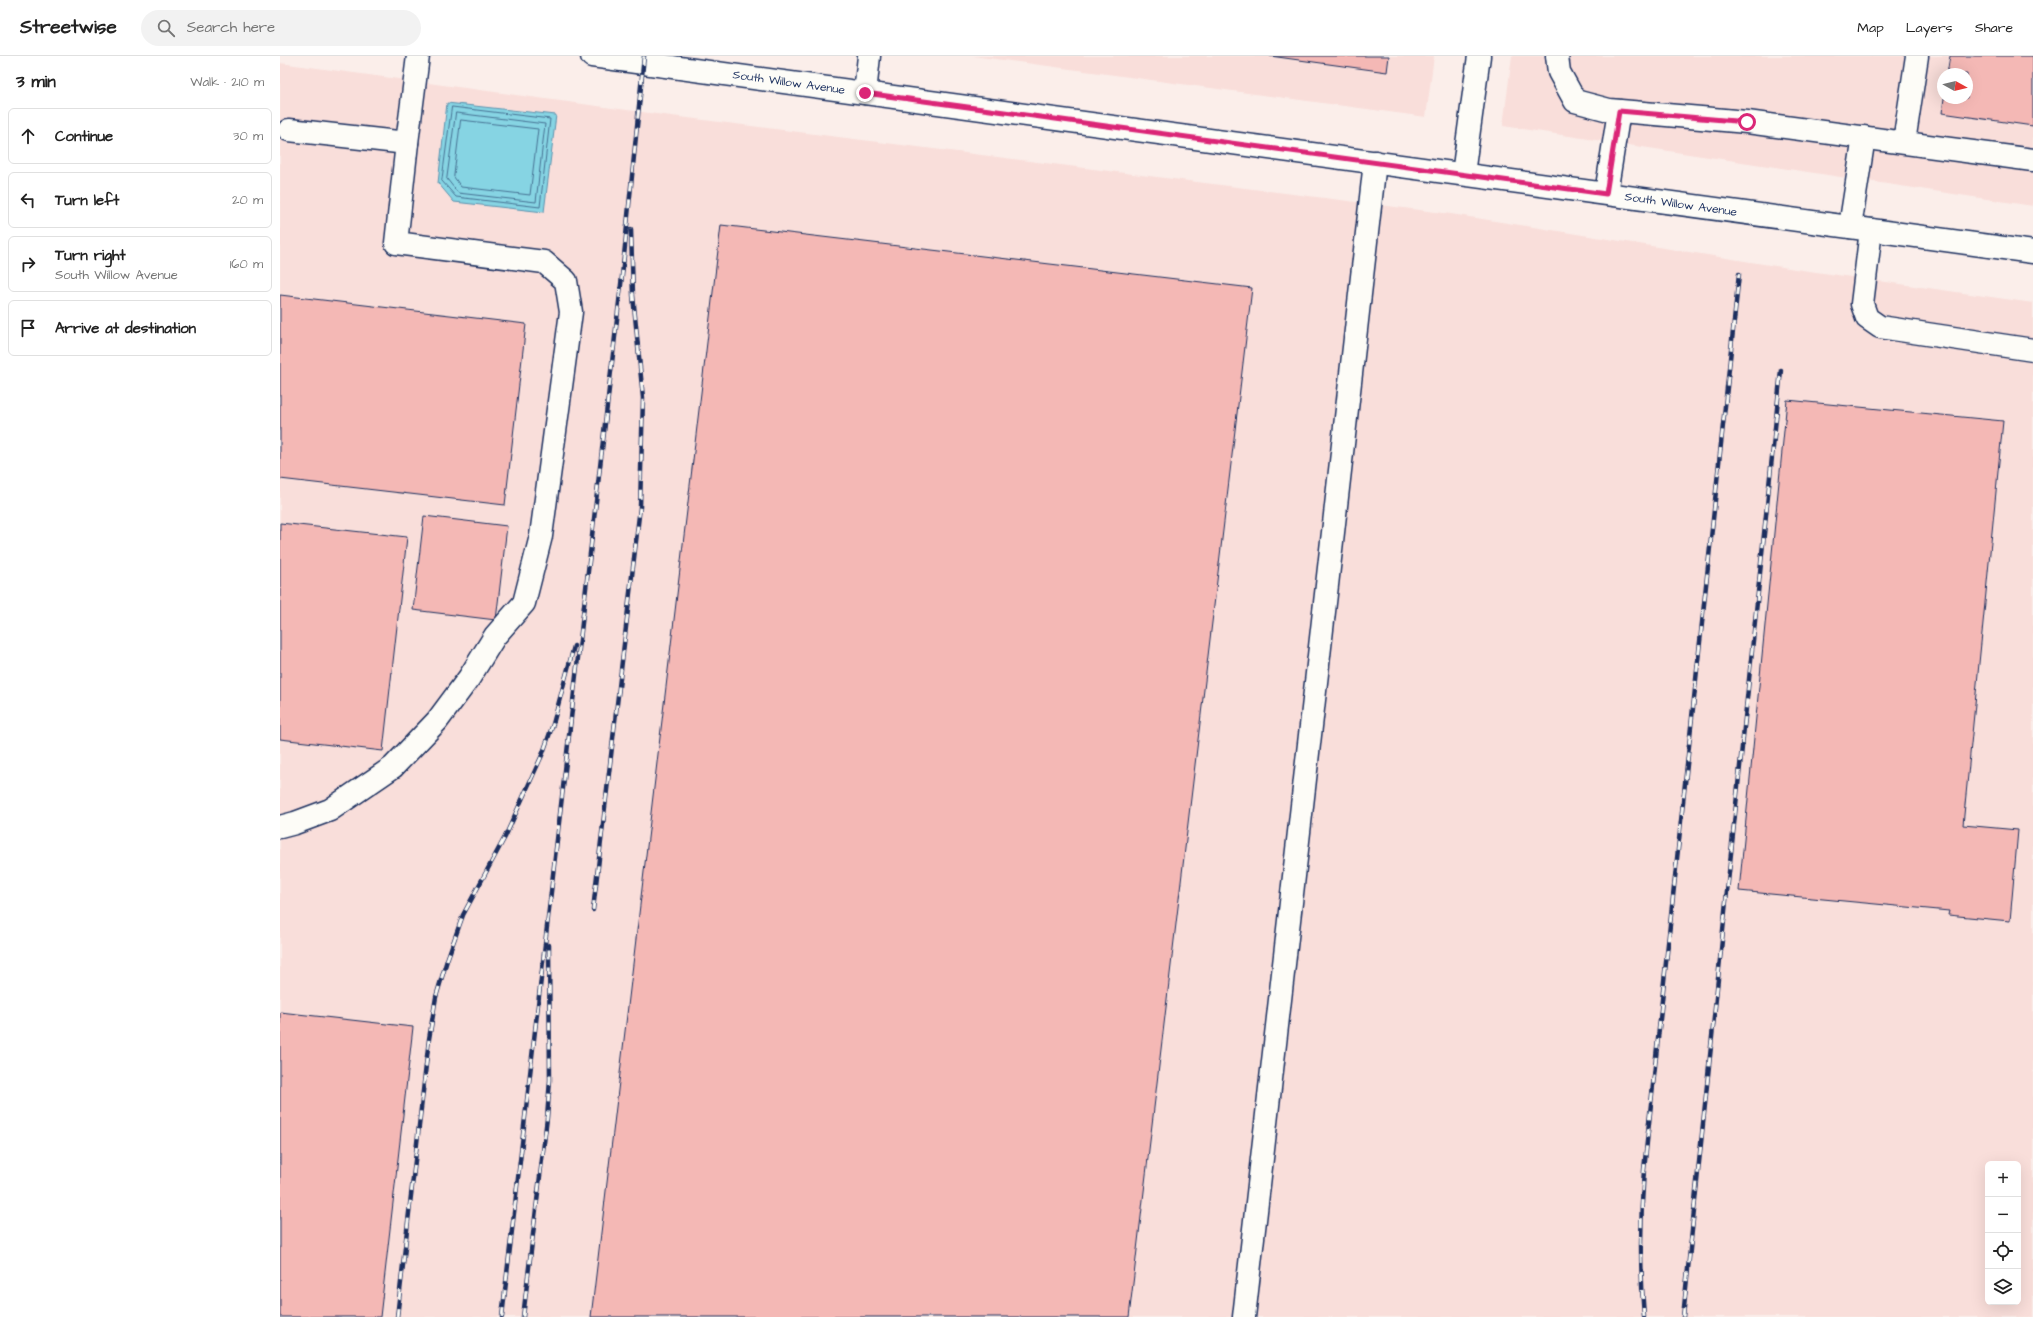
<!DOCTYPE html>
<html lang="en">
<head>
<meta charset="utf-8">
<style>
  :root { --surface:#fff; --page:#f2f2f2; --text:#222; --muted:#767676; --line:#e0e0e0 }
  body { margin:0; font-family:"Architects Daughter",sans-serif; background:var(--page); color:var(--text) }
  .controls { position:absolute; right:12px; bottom:12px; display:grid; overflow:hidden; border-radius:6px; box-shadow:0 4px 16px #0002 }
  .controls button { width:36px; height:36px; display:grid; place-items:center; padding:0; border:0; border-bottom:1px solid var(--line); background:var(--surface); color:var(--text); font:20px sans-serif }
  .compass { position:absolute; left:1657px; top:12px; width:36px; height:36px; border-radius:50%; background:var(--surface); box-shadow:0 4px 16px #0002; rotate:98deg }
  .stop { position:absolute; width:12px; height:12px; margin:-9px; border:3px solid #db2777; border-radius:50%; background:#fff }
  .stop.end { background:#db2777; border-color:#fff; box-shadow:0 1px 4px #0008 }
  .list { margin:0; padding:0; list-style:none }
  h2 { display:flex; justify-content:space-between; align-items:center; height:52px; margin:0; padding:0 16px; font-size:17px }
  h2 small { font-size:13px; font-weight:400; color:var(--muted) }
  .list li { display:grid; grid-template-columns:26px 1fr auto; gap:12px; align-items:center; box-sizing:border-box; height:56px; margin:0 8px 8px; padding:0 8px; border:1px solid var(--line); border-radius:6px }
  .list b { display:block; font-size:15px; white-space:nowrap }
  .list p { margin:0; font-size:13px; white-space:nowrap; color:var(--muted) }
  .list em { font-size:13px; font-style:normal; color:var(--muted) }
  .icon { flex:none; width:22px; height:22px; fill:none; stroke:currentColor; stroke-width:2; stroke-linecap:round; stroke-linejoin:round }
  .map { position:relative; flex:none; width:1753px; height:1261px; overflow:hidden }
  header { display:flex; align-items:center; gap:24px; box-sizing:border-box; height:56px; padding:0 20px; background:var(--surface); border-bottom:1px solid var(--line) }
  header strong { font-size:19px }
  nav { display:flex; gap:22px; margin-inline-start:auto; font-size:14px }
  .search { width:280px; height:36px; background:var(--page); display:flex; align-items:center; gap:10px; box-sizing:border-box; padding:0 14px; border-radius:22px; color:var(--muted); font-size:15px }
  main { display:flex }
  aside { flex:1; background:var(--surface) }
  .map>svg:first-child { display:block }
  .built { fill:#f9deda; fill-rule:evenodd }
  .water { fill:#86d4e3; stroke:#5b92ae }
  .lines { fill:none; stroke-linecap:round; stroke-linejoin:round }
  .shore { stroke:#467193; stroke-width:1 }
  .building { fill:#f4b8b5; stroke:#1b2f5e }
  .minor-casing { stroke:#1b2f5e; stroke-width:25 }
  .minor { stroke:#fdfcf7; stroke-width:22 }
  .rail-casing { stroke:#1b2f5e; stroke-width:4.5 }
  .rail { stroke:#fdfcf7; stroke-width:3; stroke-dasharray:9; stroke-linecap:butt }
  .route { stroke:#db2777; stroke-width:5 }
  .labels { text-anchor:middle; stroke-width:3; stroke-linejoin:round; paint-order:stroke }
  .street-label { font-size:12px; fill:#1b2f5e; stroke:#fdfcf7 }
</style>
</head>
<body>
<header>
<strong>Streetwise</strong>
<div class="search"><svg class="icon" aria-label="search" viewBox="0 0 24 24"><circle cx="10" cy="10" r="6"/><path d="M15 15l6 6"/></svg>Search here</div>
<nav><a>Map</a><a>Layers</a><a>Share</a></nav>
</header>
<main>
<aside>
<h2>3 min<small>Walk · 210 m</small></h2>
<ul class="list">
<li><svg class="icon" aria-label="ahead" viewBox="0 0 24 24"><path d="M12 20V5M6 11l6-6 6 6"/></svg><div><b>Continue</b></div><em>30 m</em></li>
<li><svg class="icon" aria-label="left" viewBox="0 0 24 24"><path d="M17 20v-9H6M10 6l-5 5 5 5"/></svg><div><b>Turn left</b></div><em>20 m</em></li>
<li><svg class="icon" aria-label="right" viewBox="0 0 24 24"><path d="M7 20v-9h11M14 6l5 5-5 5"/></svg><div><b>Turn right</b><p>South Willow Avenue</p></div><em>160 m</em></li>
<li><svg class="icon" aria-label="arrive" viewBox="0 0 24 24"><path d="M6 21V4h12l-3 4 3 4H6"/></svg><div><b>Arrive at destination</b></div></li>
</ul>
</aside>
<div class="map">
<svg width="1753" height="1261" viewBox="0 0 1753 1261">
  <rect width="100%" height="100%" fill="#fbeeea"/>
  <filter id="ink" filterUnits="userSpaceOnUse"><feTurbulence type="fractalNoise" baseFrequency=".025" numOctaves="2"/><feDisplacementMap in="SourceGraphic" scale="8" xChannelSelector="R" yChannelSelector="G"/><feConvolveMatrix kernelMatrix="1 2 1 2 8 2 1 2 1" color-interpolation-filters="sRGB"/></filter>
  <g filter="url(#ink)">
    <g class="built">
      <polygon points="693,0 1154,0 1146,61"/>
      <path d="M1232,0H1753V150L1223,70ZM1663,18H1687V42H1663Z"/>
      <path d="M0,7L384,59L1171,158L1515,213L1753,247V1261H0ZM1708,1108H1738V1246H1708Z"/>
    </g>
    <polygon class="water" points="167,47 276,59 264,156 174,146 158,127"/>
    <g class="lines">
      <g class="shore">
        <polygon points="172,51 270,63 260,151 176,141 162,125"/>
        <polygon points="176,57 265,68 256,146 178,137 167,123"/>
        <polygon points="181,64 258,73 250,139 181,131 174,121"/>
      </g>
    </g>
    <g class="building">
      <polygon points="990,0 1109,0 1107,16"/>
      <polygon points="1670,0 1753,0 1753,70 1662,57 1664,42 1687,42 1687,18 1667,18"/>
      <polygon points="441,169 972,232 849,1261 311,1261"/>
      <polygon points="0,239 246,268 225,449 0,423"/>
      <polygon points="1507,344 1723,365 1683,769 1738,774 1730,865 1668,859 1669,855 1459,835"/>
      <polygon points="144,460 227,470 216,564 133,554"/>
      <polygon points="0,467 127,481 103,695 0,683"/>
      <polygon points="0,956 133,971 100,1261 0,1261"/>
    </g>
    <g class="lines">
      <g class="minor-casing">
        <g id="minor">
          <polyline points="312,0 1753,196"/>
          <polyline points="1277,0 1279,16 1295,45 1329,54 1467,66 1753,104"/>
          <polyline points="585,37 589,0"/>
          <polyline points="9,74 127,87 138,0"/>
          <polyline points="1624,86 1637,0"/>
          <polyline points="1183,118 1199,0"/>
          <polyline points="1326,137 1339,55"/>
          <polyline points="1570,171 1584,81"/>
          <polyline points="1591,174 1582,248 1587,262 1600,271 1753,294"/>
          <polyline points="0,771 15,767 50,754 113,711 157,665 189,622 215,580 244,547 261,480 291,256 286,225 264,206 116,187 127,87"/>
          <polyline points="964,1261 1095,106"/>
        </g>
      </g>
      <use href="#minor" class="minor"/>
      <g class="rail-casing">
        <g id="rail">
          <polyline points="313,854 360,451 363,342 353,239 351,173"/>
          <polyline points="117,1261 149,983 156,941 167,904 183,859 225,781 263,697 273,668 294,590"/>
          <polyline points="222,1261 342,220 364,0"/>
          <polyline points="243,1261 267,1062 270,1024 269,889"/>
          <path d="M1364,1261C1360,1212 1360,1164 1364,1114L1459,218"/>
          <polyline points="1403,1261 1501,314"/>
        </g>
      </g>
      <use href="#rail" class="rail"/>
    </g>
  </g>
  <g class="lines" filter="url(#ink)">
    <polyline class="route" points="585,37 1326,138 1339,55 1467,66"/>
  </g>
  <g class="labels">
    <g class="street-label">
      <text transform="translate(509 26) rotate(8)" y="4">South Willow Avenue</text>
      <text transform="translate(1401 148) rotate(8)" y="4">South Willow Avenue</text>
    </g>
  </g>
</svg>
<div class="controls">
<button>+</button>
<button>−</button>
<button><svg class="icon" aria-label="locate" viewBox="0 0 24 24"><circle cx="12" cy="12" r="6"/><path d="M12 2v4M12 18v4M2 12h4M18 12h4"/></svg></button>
<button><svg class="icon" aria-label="layers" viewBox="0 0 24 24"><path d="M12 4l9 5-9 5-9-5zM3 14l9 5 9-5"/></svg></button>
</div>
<svg class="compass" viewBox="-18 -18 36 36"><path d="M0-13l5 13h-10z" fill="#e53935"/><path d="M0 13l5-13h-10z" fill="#767676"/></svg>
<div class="stop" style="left:1467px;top:66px"></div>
<div class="stop end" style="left:585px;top:37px"></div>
</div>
</main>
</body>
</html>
